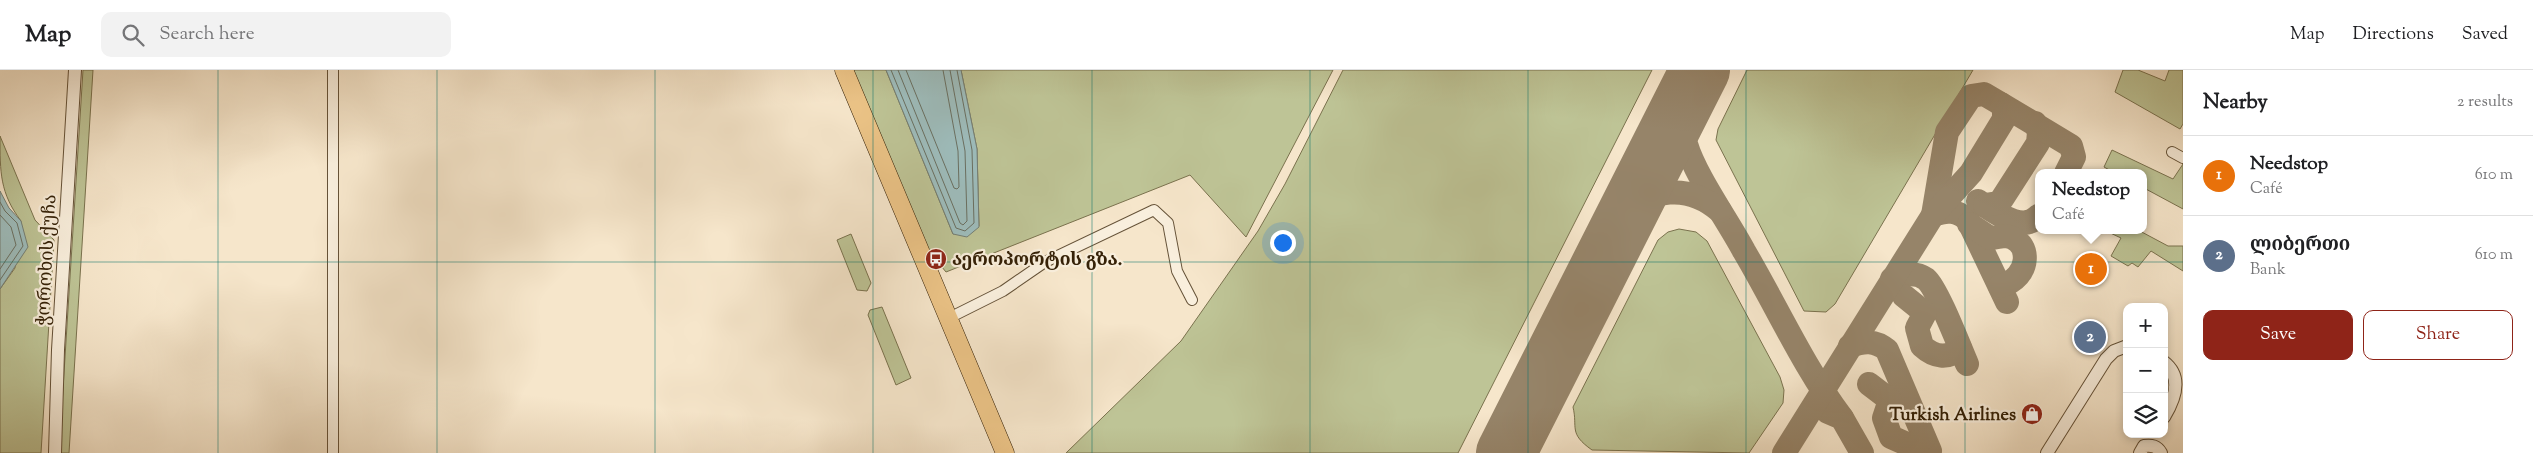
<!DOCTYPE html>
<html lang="en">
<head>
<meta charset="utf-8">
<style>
  :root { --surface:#fff; --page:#f2f2f2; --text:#202124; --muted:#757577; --line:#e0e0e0; --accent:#8f2418 }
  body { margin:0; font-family:"Sorts Mill Goudy","Noto Serif Georgian",serif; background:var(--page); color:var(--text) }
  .controls { position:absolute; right:15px; bottom:15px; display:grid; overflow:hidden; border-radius:10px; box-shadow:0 2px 8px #0003 }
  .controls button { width:45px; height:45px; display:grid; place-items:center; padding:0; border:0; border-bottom:1px solid var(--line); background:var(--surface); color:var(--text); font:25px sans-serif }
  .you { position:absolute; left:1282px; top:172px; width:18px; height:18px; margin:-12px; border:4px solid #fff; border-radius:50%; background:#1a73e8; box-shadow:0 0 0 8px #1a73e833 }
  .badge { display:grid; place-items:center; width:32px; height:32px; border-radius:50%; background:var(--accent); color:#fff; font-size:16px; font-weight:700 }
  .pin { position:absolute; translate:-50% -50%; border:2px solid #fff; box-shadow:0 1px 5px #0006 }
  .popup { position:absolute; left:2035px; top:99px; width:112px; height:65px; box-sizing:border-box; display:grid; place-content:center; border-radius:10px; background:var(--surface); filter:drop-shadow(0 1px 4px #0005); font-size:16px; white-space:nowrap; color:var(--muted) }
  .popup b { font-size:19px; color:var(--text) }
  .popup::after { content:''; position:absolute; left:50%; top:100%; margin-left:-10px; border:10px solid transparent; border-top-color:var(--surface) }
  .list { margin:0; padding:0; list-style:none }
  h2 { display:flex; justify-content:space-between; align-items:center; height:65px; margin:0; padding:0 20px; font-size:21px }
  h2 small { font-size:16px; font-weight:400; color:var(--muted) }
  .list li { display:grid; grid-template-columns:32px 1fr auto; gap:15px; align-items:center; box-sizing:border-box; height:80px; padding:0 20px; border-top:1px solid var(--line) }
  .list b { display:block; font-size:19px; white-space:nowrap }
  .list p { margin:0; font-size:16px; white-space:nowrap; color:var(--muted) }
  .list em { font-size:16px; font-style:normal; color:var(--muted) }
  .actions { display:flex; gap:10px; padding:15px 20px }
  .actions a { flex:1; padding:11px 0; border:1px solid var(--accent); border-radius:10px; text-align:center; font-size:18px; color:var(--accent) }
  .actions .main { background:var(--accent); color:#fff }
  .icon { flex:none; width:28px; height:28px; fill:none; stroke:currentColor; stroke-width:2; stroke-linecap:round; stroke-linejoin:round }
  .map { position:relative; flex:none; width:2183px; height:383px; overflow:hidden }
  header { display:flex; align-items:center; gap:30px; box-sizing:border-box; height:70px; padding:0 25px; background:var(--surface); border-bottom:1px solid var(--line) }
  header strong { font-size:24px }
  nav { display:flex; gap:28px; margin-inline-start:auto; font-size:18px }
  .search { width:350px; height:45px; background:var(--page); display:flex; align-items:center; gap:12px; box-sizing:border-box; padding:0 18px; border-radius:10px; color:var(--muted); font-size:19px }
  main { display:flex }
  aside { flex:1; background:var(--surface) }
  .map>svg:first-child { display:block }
  .green { fill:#bec496; stroke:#7a724e }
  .water { fill:#9ebebe; stroke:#747f75 }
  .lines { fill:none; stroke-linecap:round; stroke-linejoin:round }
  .shore { stroke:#6a7062; stroke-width:1 }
  .taxiway { stroke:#968469; stroke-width:24 }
  .runway { stroke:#968469; stroke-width:60 }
  .minor-casing { stroke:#655238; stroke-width:12 }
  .tertiary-casing { stroke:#655238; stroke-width:14 }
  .trunk-casing { stroke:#352107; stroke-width:19 }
  .minor { stroke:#f9efdd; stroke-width:10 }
  .tertiary { stroke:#f9efdd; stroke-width:12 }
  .trunk { stroke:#ebc386; stroke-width:18 }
  .grid { fill:none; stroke:#0f766e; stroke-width:1; stroke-opacity:0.55 }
  .labels { text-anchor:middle; stroke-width:4.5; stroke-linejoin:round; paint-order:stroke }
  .poi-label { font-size:18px; font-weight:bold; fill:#352107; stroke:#f9efdd; text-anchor:start }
  .street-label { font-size:18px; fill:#352107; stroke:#f9efdd }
</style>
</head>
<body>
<header>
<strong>Map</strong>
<div class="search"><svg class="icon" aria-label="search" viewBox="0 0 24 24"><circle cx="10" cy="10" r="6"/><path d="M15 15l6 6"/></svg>Search here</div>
<nav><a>Map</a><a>Directions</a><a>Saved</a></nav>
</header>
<main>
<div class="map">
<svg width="2183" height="383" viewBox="0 0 2183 383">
  <rect width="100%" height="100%" fill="#f6e6cb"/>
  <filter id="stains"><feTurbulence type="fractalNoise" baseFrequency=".004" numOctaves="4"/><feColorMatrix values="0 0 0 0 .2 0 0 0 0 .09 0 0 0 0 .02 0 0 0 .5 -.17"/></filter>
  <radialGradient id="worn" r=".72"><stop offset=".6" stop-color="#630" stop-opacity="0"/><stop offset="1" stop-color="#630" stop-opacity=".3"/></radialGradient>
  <g class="green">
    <polygon points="83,0 93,0 69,383 59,383"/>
    <polygon points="853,0 886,0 953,164 979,156 977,79 961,0 1333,0 1246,167 1190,105 946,202 928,180"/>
    <polygon points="1343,0 1652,0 1458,383 1066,383 1181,271 1258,161 1285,114"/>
    <polygon points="1747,0 1973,0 1835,234 1826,242 1804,241 1716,70 1718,59"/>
    <polygon points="2123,0 2138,0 2165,11 2169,0 2183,0 2183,54 2180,59 2115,22"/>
    <path d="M0,66L35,150L54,170L41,383H0V219L15,198L21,151C0,123 0,103 0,66Z"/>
    <polygon points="2112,80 2173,109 2183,94 2183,139 2144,118 2144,103 2115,103 2104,97"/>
    <path d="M1679,159L1696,162L1707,171L1780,307L1784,320L1783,333L1749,383L1592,380C1568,363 1578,358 1573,337L1658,170L1668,162Z"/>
    <polygon points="2104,160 2138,160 2168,176 2183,176 2183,201 2151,181 2138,197 2132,193 2128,196 2111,186 2121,168"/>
    <polygon points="851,164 871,213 867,221 857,220 837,170"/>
    <polygon points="882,237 911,308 896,315 868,245 870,240"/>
  </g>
  <g class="water">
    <polygon points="886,0 961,0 977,79 979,157 967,167 953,164"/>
    <polygon points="0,121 9,138 21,151 28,177 0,219"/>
  </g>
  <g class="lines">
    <g class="shore">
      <polyline points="891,0 956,158 965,161 974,153 972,80 957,0"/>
      <polyline points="898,0 960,153 963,155 967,151 965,81 950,0"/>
      <polyline points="906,0 954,118 957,119 959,117 958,81 943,0"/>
      <polyline points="0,132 5,141 17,153 23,176 0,210"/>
      <polyline points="0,145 11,157 16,175 0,199"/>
    </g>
    <g class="taxiway">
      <path d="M1694,11C1685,32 1680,50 1686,74C1695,105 1728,151 1744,181C1777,237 1803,296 1842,348"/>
      <path d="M2001,34L1984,24L1971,26L1947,62L1933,145C1947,140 1957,140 1968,150L2007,232"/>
      <path d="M1978,131C1993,141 2023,164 2038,146"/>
      <polyline points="1985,135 1998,133 2002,129 2038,73 2039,62 2035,53"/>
      <path d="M1624,150C1648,116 1689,114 1720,141"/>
      <path d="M1969,154L1990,168C1995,168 2001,166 2006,166C2032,170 2032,208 2000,216"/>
      <path d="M1892,209C1903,204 1915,201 1926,209C1937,218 1960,278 1967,294"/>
      <path d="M1904,226L1925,243L1917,258L1922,276C1934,287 1948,290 1960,278"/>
      <path d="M1850,276C1864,271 1875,270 1887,280L1930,381"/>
      <polyline points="1869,314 1890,330 1884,348 1891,367 1909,375 1924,368"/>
      <polyline points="1828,342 1842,348 1862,383"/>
      <path d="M1523,383C1516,364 1522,353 1530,335"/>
      <polyline points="1784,383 1933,145 1971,103 2004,49 2004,40 2001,34 2071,76 2074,87 2066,103"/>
    </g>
    <polyline class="runway" points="1506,383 1700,0"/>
    <g class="minor-casing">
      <g id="minor">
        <polyline points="2172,82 2183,88"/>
        <polyline points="949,248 1003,221 1045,192 1154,140 1168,153 1177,201 1192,230"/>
        <polyline points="333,383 333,0"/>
      </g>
    </g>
    <g class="tertiary-casing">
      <g id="tertiary">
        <path d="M2164,292C2183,307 2175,329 2164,347"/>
        <polyline points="55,383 58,280 75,0"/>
        <polyline points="2047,383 2106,289 2114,281 2127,276"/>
        <path d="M2140,383L2144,376C2152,375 2157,376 2161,383"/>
      </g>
    </g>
    <g class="trunk-casing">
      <polyline id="trunk" points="844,0 1005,383"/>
    </g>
    <use href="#minor" class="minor"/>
    <use href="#tertiary" class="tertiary"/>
    <use href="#trunk" class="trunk"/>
  </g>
  <path class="grid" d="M218,0V383M437,0V383M655,0V383M873,0V383M1092,0V383M1310,0V383M1528,0V383M1746,0V383M1965,0V383M0,192H2183"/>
  <defs>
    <g id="bus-disc" transform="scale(1.125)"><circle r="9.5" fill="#8f2418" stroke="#f9efdd"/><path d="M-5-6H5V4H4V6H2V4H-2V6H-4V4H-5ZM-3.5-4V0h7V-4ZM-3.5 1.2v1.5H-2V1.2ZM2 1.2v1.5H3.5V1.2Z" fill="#fff"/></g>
    <g id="shop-disc" transform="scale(1.125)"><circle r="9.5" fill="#8f2418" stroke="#f9efdd"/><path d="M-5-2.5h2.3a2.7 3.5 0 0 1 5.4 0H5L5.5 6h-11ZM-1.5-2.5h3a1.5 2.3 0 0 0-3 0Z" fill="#fff"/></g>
  </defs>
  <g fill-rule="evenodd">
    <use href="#bus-disc" x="936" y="189"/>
    <use href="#shop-disc" x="2032" y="344"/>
  </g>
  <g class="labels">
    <g class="poi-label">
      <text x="952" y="195">აეროპორტის გზა.</text>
      <text x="2016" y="350" text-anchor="end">Turkish Airlines</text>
    </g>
    <g class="street-label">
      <text transform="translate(46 190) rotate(-87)" y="6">ჭოროხის ქუჩა</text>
    </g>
  </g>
  <rect width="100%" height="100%" filter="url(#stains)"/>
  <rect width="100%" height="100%" fill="url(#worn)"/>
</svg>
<div class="controls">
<button>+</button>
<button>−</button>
<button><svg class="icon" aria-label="layers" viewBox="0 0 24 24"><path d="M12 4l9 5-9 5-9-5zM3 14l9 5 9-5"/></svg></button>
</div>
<div class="you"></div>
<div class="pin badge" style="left:2091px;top:199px;background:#e8710a">1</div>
<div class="popup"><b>Needstop</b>Café</div>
<div class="pin badge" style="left:2090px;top:267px;background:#5c6f8a">2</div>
</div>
<aside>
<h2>Nearby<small>2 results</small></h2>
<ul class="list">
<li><span class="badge" style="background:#e8710a">1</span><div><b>Needstop</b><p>Café</p></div><em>610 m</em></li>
<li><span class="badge" style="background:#5c6f8a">2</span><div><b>ლიბერთი</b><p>Bank</p></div><em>610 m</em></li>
</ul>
<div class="actions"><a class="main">Save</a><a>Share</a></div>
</aside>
</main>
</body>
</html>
